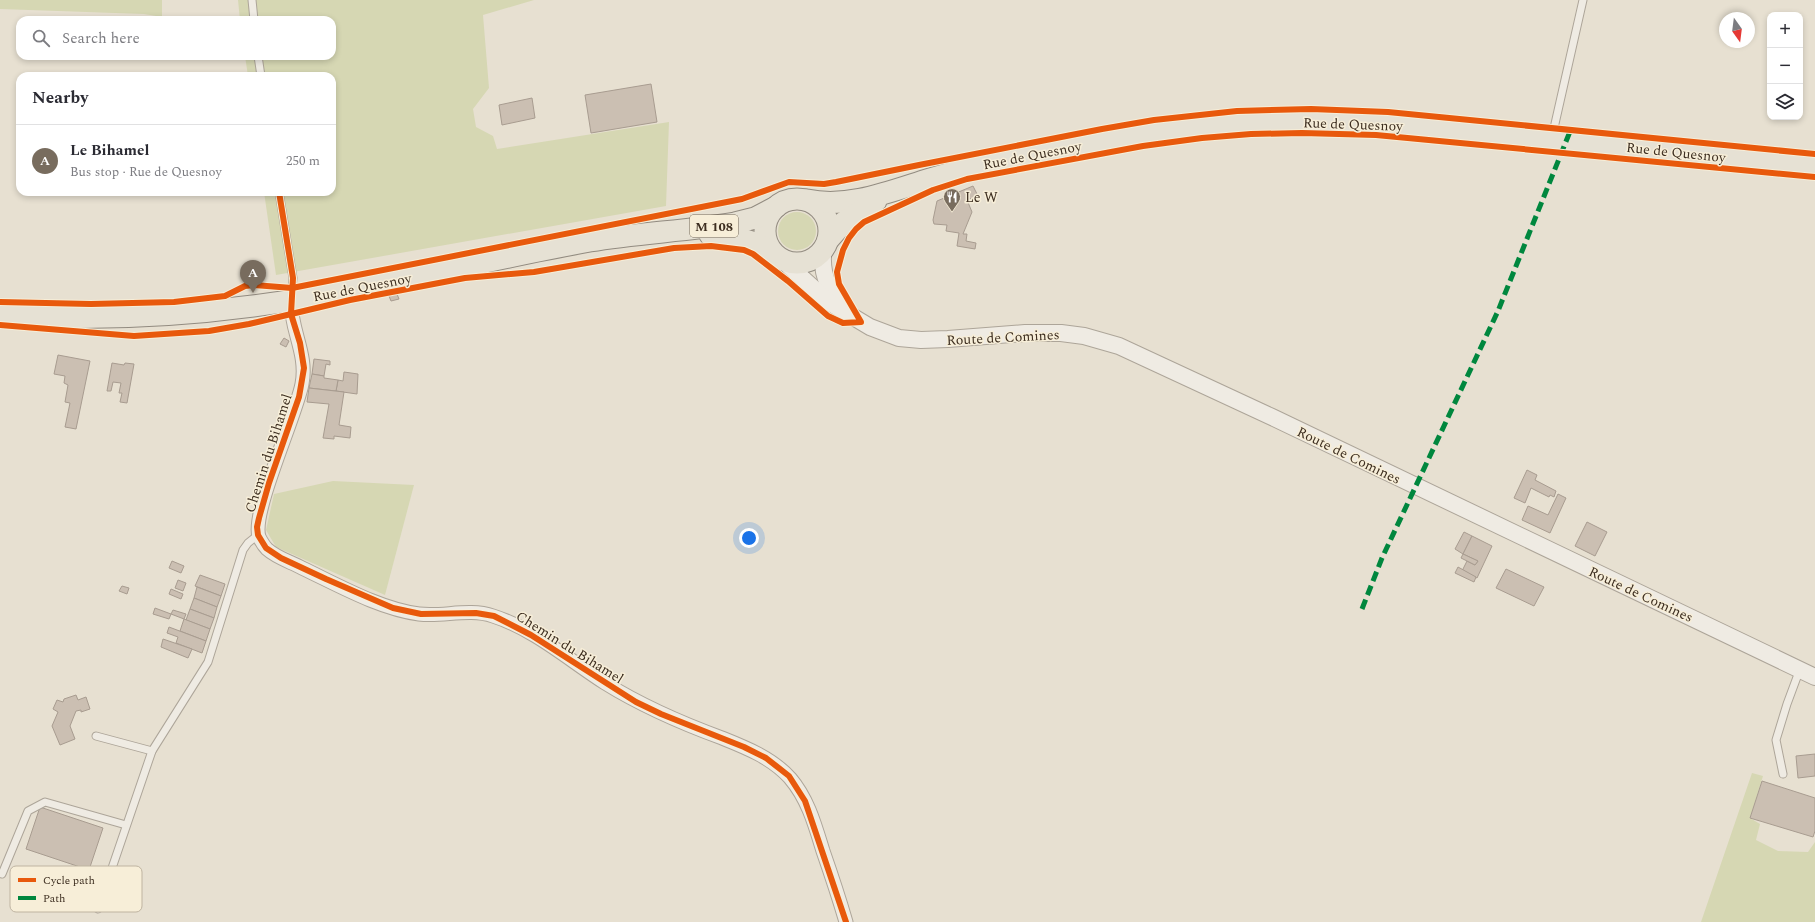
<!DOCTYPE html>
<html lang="en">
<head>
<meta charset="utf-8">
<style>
  :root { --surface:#fff; --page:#f7f7f7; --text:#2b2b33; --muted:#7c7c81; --line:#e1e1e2; --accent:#786c5e }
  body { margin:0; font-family:Spectral,serif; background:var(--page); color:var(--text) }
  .controls { position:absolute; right:12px; top:12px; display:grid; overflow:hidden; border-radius:8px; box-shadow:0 2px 6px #0003 }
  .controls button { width:36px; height:36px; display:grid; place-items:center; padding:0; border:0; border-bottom:1px solid var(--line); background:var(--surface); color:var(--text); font:20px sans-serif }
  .compass { position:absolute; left:1719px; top:12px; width:36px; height:36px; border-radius:50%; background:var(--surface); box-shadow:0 2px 6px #0003; rotate:166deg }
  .you { position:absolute; left:749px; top:538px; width:14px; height:14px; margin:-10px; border:3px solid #fff; border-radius:50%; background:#1a73e8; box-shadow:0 0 0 6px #1a73e833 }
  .badge { display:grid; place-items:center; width:26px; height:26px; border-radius:50%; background:var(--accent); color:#fff; font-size:13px; font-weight:700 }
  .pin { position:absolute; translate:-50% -33px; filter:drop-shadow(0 1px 2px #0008) }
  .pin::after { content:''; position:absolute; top:21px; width:14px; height:12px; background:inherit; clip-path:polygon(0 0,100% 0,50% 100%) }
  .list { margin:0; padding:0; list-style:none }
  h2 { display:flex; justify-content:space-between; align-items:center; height:52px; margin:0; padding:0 16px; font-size:17px }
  h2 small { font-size:13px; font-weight:400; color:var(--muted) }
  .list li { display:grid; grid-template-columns:26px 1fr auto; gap:12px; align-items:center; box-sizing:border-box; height:72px; padding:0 16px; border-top:1px solid var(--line) }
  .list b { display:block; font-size:15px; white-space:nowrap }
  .list p { margin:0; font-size:13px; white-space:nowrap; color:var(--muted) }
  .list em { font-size:13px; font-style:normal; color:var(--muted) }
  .icon { flex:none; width:22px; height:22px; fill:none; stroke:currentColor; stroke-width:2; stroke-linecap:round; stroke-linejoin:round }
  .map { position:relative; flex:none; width:1815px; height:922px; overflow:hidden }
  .search { position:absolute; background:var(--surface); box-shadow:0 2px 6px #0003; left:16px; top:16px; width:320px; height:44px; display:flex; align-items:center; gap:10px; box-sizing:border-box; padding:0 14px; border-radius:12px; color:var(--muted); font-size:15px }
  .panel { position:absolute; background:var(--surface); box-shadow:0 2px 6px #0003; left:16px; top:72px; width:320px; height:124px; border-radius:12px }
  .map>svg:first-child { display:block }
  .green { fill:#d6d7b3 }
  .building { fill:#cbbfb2; stroke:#a89c90 }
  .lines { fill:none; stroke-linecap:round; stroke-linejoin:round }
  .service-casing { stroke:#ada599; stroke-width:9 }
  .minor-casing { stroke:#ada599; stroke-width:15 }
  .tertiary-casing { stroke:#ada599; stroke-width:18 }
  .primary-casing { stroke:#928b80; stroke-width:23 }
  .service { stroke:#efebe3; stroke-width:7 }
  .minor { stroke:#efebe3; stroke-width:13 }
  .tertiary { stroke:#efebe3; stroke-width:16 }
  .primary { stroke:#e6e1d4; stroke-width:21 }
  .quiet { stroke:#00873e; stroke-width:5; stroke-dasharray:10 5; stroke-linecap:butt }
  .cycleway-casing { stroke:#f7eed8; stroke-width:8 }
  .cycleway { stroke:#e8590c; stroke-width:6 }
  .labels { text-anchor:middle; stroke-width:3; stroke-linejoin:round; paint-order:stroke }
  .shield { fill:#f7eed8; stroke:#756857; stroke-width:1 }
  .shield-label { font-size:13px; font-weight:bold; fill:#3d2e20 }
  .street-label { font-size:14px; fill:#3d2e20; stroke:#f7eed8 }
  .poi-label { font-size:14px; fill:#3d2e20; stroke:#f7eed8; text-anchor:start }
  .key { fill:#f7eed8; stroke:#bfb4a1; stroke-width:1 }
  .key-label { font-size:11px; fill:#3d2e20 }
</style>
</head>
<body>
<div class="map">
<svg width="1815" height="922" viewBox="0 0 1815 922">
  <rect width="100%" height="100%" fill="#e7e0d1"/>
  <g class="green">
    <polygon points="0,0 162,0 162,17 144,14 0,9"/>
    <polygon points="238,0 534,0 483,15 489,88 473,109 476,127 493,136 497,149 669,122 666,206 276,275 264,192 332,192 332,76 248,76 245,56 332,56 332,20 240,20"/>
    <circle cx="797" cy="231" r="19"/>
    <polygon points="333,481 414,485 385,595 276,547 266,530 274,494"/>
    <polygon points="1752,773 1763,776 1750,818 1760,824 1756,840 1778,851 1808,852 1815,842 1815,922 1701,922"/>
  </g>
  <g class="building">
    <polygon points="651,84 657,122 591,133 585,95"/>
    <polygon points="532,98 535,118 502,125 499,105"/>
    <polygon points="973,186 978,196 967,200 972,212 963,234 967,234 966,241 976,243 975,249 957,246 959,233 946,231 947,225 934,224 933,220 937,201"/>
    <polygon points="397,294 399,299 391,301 389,296"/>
    <polygon points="284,338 289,341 286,347 280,344"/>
    <polygon points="58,355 90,361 76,429 65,427 70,403 65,402 68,385 64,383 65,376 54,374"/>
    <polygon points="314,359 330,361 330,365 326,364 324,376 312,374"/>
    <polygon points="112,363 124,365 125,363 134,364 127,403 120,402 122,393 119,393 121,383 113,382 111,391 107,391"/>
    <polygon points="344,372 358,374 357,394 336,391 338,380 343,381"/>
    <polygon points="312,374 324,376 324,378 338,380 336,391 309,388"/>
    <polygon points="309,388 344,392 339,425 351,427 350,438 334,436 334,439 323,438 329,404 307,402"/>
    <polygon points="1527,470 1537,475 1535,480 1556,491 1554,497 1550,495 1549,497 1531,488 1525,503 1514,498"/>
    <polygon points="1558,494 1566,498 1550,533 1522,520 1528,506 1548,515"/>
    <polygon points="1587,522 1607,532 1595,556 1575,546"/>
    <polygon points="1464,532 1472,536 1463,554 1455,549"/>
    <polygon points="1472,536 1492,546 1477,578 1462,571 1467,561 1475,565 1478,561 1463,554"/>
    <polygon points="1463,554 1478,561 1475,565 1461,558"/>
    <polygon points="172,561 184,566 181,573 169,568"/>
    <polygon points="1458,567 1476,577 1474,582 1455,573"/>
    <polygon points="1506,569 1544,587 1534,606 1496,588"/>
    <polygon points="200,575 225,584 221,596 195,586"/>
    <polygon points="178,580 186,583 183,591 175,588"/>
    <polygon points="122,586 129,588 127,594 119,591"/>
    <polygon points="197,587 221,596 217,607 194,598"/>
    <polygon points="171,589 183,594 181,599 169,594"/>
    <polygon points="194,598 217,607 214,618 190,609"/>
    <polygon points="155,608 171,614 169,619 153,614"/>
    <polygon points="190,609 214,618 210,629 186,620"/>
    <polygon points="173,610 186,614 184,619 171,614"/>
    <polygon points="184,619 210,629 206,641 180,631"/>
    <polygon points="169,627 206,641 202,653 176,643 178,637 167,633"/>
    <polygon points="163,639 192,649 188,658 161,647"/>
    <polygon points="76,695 78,700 86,697 90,709 81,712 81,710 76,711 70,726 75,739 60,745 52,726 58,712 53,709 57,700 63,702 64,699"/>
    <polygon points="1815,754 1815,776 1798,778 1796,756"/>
    <polygon points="1762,781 1815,798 1815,831 1813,837 1750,818"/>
    <polygon points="40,807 103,828 89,870 26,849"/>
  </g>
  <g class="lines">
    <g class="service-casing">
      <g id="service">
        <polyline points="252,0 254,20"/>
        <polyline points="258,56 261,76"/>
        <polyline points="1552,137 1583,0"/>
        <polyline points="279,192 293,278 291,299"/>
        <polyline points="96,736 152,751"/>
        <polyline points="1783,774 1776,740 1787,704 1800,669"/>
        <polyline points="2,874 28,811 45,802 126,825"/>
        <polyline points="98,909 152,751 208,662 243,550 248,543 258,535"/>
      </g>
    </g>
    <g class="minor-casing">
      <path id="minor" d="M291,300C290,329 308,354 302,384C296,416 251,512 259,537C261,541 264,546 267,549C277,558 291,562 302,568C338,585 380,609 419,614C443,617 469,608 493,616C534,629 569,660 605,683C642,706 681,723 722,738C747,748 772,758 790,778C808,799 815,825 823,851C831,874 839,898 846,922"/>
    </g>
    <g class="tertiary-casing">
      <g id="tertiary">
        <path d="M824,248C820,270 827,289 843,305"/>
        <polyline points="780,258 830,303 870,327 899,338 921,340 948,339 1025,333 1061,333 1084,336 1119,346 1272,417 1815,677"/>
      </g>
    </g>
    <g class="primary-casing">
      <g id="primary">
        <circle cx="797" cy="231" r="32"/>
        <path d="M807,200C848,209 891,191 930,179C957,171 985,164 1012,158C1137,132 1260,114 1388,124L1815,165"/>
        <path d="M710,235C733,236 753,239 773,253"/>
        <polyline points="828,240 844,222 876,201"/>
        <path d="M0,315C84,320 170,317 253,306C367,291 478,261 590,241C638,233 687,231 735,223L755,218L776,207"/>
      </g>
    </g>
    <use href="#service" class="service"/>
    <use href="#minor" class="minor"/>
    <use href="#tertiary" class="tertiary"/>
    <use href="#primary" class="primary"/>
    <polyline class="quiet" points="1362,609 1382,558 1498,311 1571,129"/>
    <g class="cycleway-casing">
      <g id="cycleway">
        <polyline points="279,192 293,278 291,314 300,343 304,368 299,397 269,483 259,518 257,527 258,535 266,548 281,558 326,579 393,608 421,614 476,613 494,616 531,635 636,702 661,714 744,747 766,758 789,776 805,801 846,922"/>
        <polyline points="0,302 91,304 174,302 225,296 245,286 254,285 292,288 742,199 789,182 824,184 836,182 919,165 1102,129 1154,120 1237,111 1311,109 1388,112 1815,154"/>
        <polyline points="0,325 134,336 209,331 249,324 350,300 465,278 534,272 674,248 711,246 744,250 753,254 788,281 828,316 843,323 861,322 839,284 837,272 843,250 849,238 856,229 864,222 933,190 967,179 1143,146 1202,138 1251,134 1302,133 1376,135 1815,177"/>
      </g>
    </g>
    <use href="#cycleway" class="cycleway"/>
  </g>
  <defs>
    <g id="restaurant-pin" transform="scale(0.9)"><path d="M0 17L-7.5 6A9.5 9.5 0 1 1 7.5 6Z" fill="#786c5e" stroke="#f7eed8"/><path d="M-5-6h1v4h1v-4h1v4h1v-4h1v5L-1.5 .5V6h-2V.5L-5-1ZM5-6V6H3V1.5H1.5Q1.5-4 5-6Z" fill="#fff"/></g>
  </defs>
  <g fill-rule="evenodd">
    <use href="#restaurant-pin" x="952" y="197"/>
  </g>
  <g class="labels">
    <rect class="shield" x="690" y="215" width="48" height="22" rx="3"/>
    <g class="shield-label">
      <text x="714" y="231">M 108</text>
    </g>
    <g class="street-label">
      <text transform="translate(1353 124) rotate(2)" y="5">Rue de Quesnoy</text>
      <text transform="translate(1676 152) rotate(6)" y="5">Rue de Quesnoy</text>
      <text transform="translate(1032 155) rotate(-11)" y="5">Rue de Quesnoy</text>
      <text transform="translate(362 287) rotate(-11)" y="5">Rue de Quesnoy</text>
      <text transform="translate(1003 337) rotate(-3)" y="5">Route de Comines</text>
      <text transform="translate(268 453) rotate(-72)" y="5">Chemin du Bihamel</text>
      <text transform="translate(1349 455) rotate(26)" y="5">Route de Comines</text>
      <text transform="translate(1641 594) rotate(25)" y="5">Route de Comines</text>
      <text transform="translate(570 647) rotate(32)" y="5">Chemin du Bihamel</text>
    </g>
    <g class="poi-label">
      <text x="965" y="202">Le W</text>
    </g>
  </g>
  <rect x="10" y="866" width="132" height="46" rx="6" class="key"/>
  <rect x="18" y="878" width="18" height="4" fill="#e8590c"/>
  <rect x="18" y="896" width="18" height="4" fill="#00873e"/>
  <g class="key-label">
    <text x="43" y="884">Cycle path</text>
    <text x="43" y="902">Path</text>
  </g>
</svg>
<div class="controls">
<button>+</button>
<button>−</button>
<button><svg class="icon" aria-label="layers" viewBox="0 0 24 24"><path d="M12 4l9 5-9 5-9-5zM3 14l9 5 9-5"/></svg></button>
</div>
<svg class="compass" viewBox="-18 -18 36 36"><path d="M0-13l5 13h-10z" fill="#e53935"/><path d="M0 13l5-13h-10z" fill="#7c7c81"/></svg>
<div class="you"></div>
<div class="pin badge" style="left:253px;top:293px">A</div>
<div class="search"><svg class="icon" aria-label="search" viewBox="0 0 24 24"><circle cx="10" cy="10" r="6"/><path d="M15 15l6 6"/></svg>Search here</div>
<section class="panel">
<h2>Nearby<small></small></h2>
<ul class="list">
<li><span class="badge">A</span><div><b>Le Bihamel</b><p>Bus stop · Rue de Quesnoy</p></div><em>250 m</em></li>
</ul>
</section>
</div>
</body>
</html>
